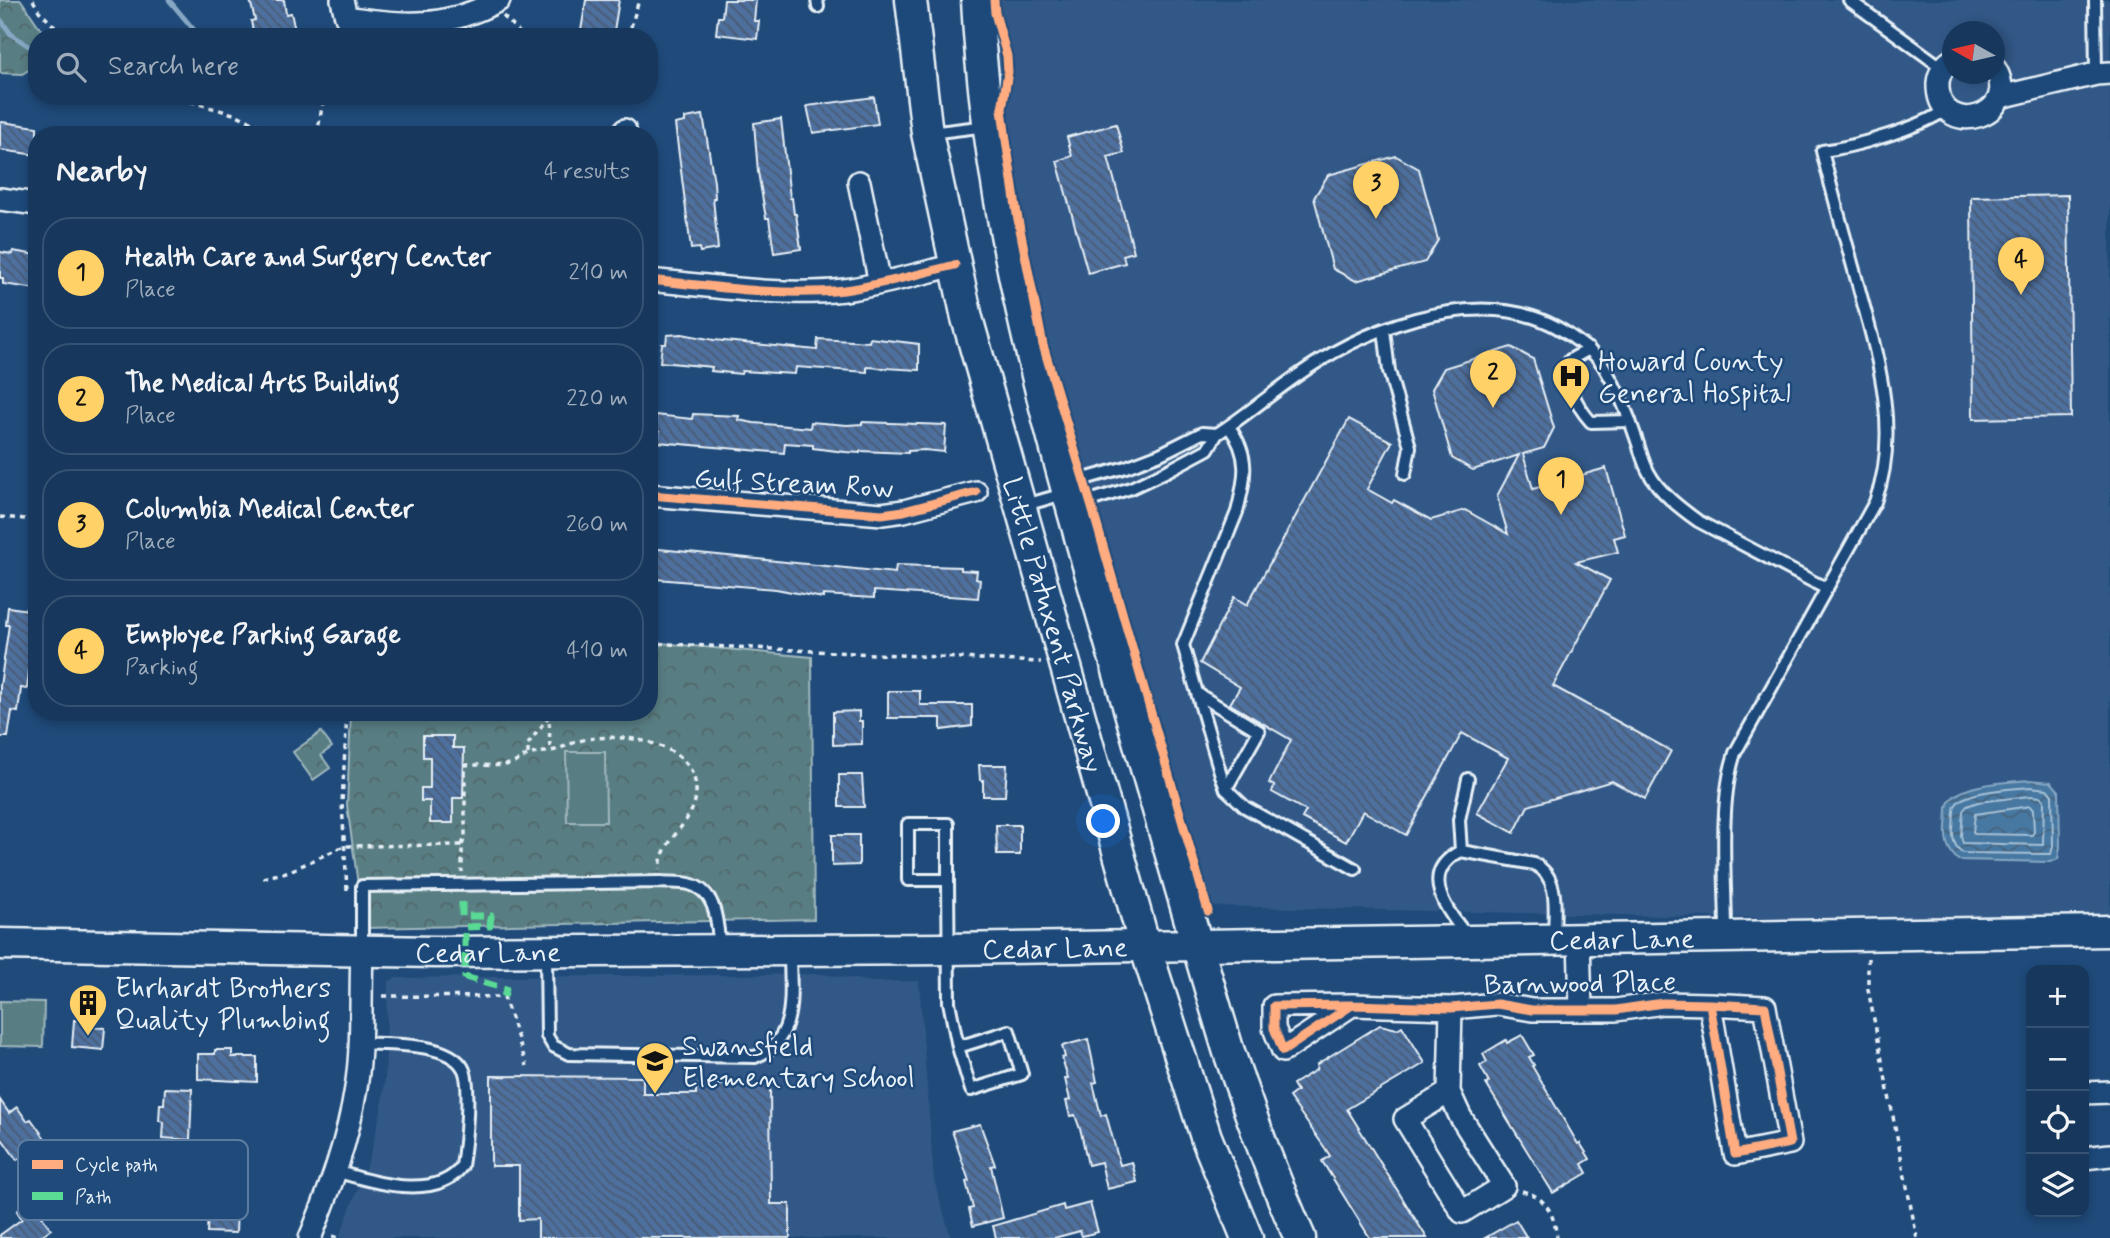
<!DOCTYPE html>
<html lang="en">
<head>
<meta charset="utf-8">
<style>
  :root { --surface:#17385c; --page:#203f62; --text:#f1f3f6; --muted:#9eacbb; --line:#365272; --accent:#ffd166 }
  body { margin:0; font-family:Mynerve,sans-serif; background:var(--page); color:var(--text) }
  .controls { position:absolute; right:21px; bottom:21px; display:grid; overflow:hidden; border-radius:14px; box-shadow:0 4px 10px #0003 }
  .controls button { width:63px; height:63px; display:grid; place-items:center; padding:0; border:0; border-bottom:2px solid var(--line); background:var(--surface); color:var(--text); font:35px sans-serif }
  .compass { position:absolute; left:1942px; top:21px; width:63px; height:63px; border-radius:50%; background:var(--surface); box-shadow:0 4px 10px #0003; rotate:278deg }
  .you { position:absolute; left:1104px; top:822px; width:24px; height:24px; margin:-18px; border:5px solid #fff; border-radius:50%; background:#1a73e8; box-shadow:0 0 0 10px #1a73e833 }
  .badge { display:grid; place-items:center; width:46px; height:46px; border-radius:50%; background:var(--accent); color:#111; font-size:23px; font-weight:700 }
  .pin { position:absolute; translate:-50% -58px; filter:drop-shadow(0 2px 4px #0008) }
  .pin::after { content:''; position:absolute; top:37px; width:24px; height:21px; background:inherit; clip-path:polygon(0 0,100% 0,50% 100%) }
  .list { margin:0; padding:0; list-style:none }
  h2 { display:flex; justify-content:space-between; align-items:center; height:91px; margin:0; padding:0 28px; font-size:30px }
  h2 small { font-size:23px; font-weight:400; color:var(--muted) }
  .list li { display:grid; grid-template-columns:46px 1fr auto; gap:21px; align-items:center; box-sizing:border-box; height:112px; margin:0 14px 14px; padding:0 14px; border:2px solid var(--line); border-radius:28px }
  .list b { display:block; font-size:26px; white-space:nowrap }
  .list p { margin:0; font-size:23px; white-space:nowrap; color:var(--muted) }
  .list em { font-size:23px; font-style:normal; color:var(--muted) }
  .icon { flex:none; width:38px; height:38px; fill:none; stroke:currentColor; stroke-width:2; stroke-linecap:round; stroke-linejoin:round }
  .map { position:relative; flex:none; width:2110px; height:1238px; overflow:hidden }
  .search { position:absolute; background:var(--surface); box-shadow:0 4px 10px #0003; left:28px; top:28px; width:630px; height:77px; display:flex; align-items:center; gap:18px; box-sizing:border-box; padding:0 24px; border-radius:28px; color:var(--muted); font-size:26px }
  .panel { position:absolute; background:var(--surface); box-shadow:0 4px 10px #0003; left:28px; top:126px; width:630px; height:595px; border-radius:28px }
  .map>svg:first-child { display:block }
  .built { fill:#315887; fill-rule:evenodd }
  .forest { fill:url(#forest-crowns); stroke:#a0b8be; stroke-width:2 }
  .garden { fill:#597e83; stroke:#a0b8be; stroke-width:2 }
  .water { fill:url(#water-waves); stroke:#87a8c4; stroke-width:2 }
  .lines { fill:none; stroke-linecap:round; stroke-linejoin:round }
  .shore { stroke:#a7c1d6; stroke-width:2 }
  .stream { stroke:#87a8c4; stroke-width:5 }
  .building { fill:url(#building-back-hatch); stroke:#e8f1f8; stroke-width:2 }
  .lane-casing { stroke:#e8f1f8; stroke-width:16 }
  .street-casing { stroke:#e8f1f8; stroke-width:26 }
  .secondary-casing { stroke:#e8f1f8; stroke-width:35 }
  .path { stroke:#e8f1f8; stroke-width:3.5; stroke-dasharray:5 5; stroke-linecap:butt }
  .lane { stroke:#1f4a7a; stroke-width:10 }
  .street { stroke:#1f4a7a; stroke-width:21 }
  .secondary { stroke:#1f4a7a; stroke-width:30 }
  .quiet { stroke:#5adb95; stroke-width:7; stroke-dasharray:14 7; stroke-linecap:butt }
  .cycleway-casing { stroke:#1f4a7a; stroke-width:13 }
  .cycleway { stroke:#ffac80; stroke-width:9 }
  .labels { text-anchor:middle; stroke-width:5; stroke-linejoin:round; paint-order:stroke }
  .poi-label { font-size:28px; fill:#e8f1f8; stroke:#1f4a7a; text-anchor:start }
  .street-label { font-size:28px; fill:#e8f1f8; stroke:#1f4a7a }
  .key { fill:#1f4a7a; stroke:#5b7ca0; stroke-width:2 }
  .key-label { font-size:19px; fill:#e8f1f8 }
</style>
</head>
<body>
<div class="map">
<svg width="2110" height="1238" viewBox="0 0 2110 1238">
  <defs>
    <pattern id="forest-crowns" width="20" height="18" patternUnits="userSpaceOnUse" patternTransform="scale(1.75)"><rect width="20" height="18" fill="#597e83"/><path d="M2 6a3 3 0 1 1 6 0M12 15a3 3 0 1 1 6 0" fill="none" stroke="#506669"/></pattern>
    <pattern id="water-waves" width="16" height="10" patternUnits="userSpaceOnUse" patternTransform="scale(1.75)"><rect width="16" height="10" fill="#4678a2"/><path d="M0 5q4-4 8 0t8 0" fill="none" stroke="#46627a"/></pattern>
    <pattern id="building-back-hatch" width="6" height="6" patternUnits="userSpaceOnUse" patternTransform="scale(1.75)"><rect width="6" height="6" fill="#4e6f9f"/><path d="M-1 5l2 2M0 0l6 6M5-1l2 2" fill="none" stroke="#4a5a70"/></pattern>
  </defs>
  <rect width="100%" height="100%" fill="#1f4a7a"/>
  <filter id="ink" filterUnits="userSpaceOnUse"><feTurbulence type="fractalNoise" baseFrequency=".0143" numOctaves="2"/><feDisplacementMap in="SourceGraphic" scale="14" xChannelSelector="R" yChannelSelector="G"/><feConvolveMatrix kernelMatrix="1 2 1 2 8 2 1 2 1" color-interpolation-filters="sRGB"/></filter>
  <g filter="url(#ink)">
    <g class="built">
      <path d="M988,0H2110V926L1209,906L1208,902L1192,889L1030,308L1018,253ZM1952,32H1994V74H1952Z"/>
      <polygon points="823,974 874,982 919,981 934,1180 951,1238 339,1238 370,1156 381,1111 385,1078 388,982 395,978"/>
    </g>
    <g class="forest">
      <polygon points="0,0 21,0 46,37 37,37 37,65 22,74 0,73"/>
      <polygon points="649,642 812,657 814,919 364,928 347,805 351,712 649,712"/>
      <polygon points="321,732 332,747 321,755 330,768 313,780 293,752"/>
    </g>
    <g class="garden">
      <polygon points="566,752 605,752 606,822 567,822"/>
      <polygon points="0,1001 44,1002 43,1047 0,1046"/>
    </g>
    <path class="water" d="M2030,780L2051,782L2059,791L2060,847L2058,859L2051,862L1958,860C1947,849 1945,841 1946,826C1947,819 1946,809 1948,804C1957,783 2010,782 2030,780Z"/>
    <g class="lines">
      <g class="shore">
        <path d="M2030,787L2047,789L2052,795L2053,846L2051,854L1963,853C1954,847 1952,839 1953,829C1954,822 1953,812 1955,806C1963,790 2014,789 2030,787Z"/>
        <polygon points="2030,796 2041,797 2044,800 2043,845 1963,843 1961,836 1963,811 1967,806 1978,802"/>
        <polygon points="2030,806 2033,810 2034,832 2032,835 1976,834 1973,832 1975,814"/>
      </g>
      <g class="stream">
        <polyline points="169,0 200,37"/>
        <polyline points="0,19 11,34 30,47"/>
      </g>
    </g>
    <g class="building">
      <polygon points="250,0 284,0 286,14 291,13 295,30 254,37 251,21 255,20"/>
      <polygon points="586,0 619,0 613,37 580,37"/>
      <polygon points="724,0 756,0 754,21 759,21 757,39 716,34 718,17 722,17"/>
      <polygon points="874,97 878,124 813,133 807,106"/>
      <polygon points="703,115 714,182 715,198 713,198 718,249 700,252 699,248 691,249 675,124 685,122 685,118"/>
      <polygon points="781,119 790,198 792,198 794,214 796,214 801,249 774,253 769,218 766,218 758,172 754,123"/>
      <polygon points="2,122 37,127 37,155 0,150 0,123"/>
      <polygon points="1116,124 1124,153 1108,157 1134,252 1123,255 1125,263 1088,273 1057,161 1072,156 1067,137"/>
      <polygon points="1396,156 1419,169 1438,240 1425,262 1356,281 1333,269 1314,198 1328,175"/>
      <polygon points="2068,195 2071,417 1973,419 1971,197"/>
      <polygon points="13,251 37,255 37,289 3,284 3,278 0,278 0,252 12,254"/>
      <polygon points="682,334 714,340 817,350 818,339 869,342 870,338 919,344 919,370 867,367 867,372 796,367 795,374 742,371 741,374 711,371 712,367 660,362 662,344 666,344 667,335"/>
      <polygon points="1511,347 1533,359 1554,428 1544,448 1523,454 1533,489 1606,468 1625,535 1614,538 1618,552 1576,562 1610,580 1553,686 1671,751 1645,799 1612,781 1528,806 1514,833 1477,813 1508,758 1462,733 1406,835 1363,811 1346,842 1302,818 1306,811 1272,792 1274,786 1269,783 1291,740 1230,704 1240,687 1200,663 1234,597 1247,605 1349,419 1392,442 1367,489 1392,503 1394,500 1431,520 1465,510 1508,534 1497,496 1519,455 1473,470 1452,458 1432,389 1444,368"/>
      <polygon points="693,414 739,416 738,420 754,423 810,428 811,422 847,425 862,424 862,422 946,425 944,452 924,450 908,451 908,453 860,451 860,453 845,452 813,448 813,445 785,443 784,453 658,442 659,432 654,431 656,415 692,419"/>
      <polygon points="649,548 895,573 896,565 961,567 961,570 977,571 976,579 980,580 978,598 874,591 874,598 823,595 823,598 776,589 656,579 649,577"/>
      <polygon points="8,607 36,611 27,689 21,688 18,712 12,711 8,737 0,737 0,686 9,625 6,625"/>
      <polygon points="888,691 920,691 920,705 972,705 972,726 941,730 941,718 888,718"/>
      <polygon points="859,711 859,721 862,721 862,744 833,745 833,712"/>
      <polygon points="423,736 453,736 453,748 464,748 463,798 453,798 453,823 430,823 430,801 421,801 421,788 430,788 430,757 423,757"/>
      <polygon points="979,765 1007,765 1005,796 983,796 983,780 980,780"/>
      <polygon points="839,775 862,775 864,807 839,807"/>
      <polygon points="996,825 1020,825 1020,855 997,855"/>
      <polygon points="832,835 859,835 859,865 832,866"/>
      <polygon points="74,1020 91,1021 91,1027 105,1028 103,1050 72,1047"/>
      <polygon points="1380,1025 1397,1029 1402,1026 1425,1063 1347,1109 1427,1238 1370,1238 1322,1161 1330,1156 1325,1148 1289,1097 1297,1091 1293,1084 1316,1070 1317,1064"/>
      <polygon points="1522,1035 1534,1055 1529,1057 1534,1065 1532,1066 1578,1144 1580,1143 1590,1159 1582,1164 1587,1173 1553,1193 1486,1084 1489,1082 1480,1066 1487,1062 1483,1054 1506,1040 1507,1043"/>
      <polygon points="1088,1039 1097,1082 1093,1083 1101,1116 1106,1114 1120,1165 1132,1162 1137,1182 1107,1189 1101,1162 1088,1165 1081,1132 1075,1115 1070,1116 1066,1101 1070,1100 1065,1079 1068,1078 1062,1058 1065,1057 1062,1046"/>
      <polygon points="215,1050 232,1050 232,1057 257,1057 257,1082 198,1079 198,1054 215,1054"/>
      <polygon points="491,1076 643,1077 643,1094 696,1094 696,1085 770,1084 771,1204 790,1204 790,1238 538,1238 538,1219 519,1220 519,1166 491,1166"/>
      <polygon points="165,1088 192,1089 190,1140 163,1138 164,1122 159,1121 160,1104 164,1104"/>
      <polygon points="0,1100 9,1113 17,1107 27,1121 31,1119 46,1140 41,1143 72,1187 54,1200 58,1206 42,1217 51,1229 38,1238 0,1238 0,1235 22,1219 17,1211 31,1201 23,1190 39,1179 23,1156 17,1160 0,1136"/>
      <polygon points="980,1124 995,1165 991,1166 1003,1218 973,1226 969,1209 973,1208 966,1182 969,1181 952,1131"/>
      <polygon points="213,1155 233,1156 234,1180 238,1181 236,1233 207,1232 208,1214 203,1214 204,1197 211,1198"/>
      <polygon points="1090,1203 1098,1232 1082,1236 1080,1231 1054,1238 996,1238 993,1226 1063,1205 1064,1210"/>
      <polygon points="1516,1220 1527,1238 1485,1238"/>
    </g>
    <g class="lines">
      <g class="lane-casing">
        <g id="lane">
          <polyline points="817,0 818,7"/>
          <polyline points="1849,0 1944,69"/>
          <polyline points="2095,0 2096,74"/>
          <polyline points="930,133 987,126"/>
          <polyline points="1384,330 1389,371 1410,447 1405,474"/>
          <path d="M1589,349L1570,360C1565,384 1575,404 1591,422L1630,421"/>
          <path d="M1229,427C1251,456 1245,479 1237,512L1183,645L1221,775L1226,789L1245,807L1355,869"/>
          <path d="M1217,434L1202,433L1160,454L1126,467L1074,482L1067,493L1080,504L1131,488L1165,472L1208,449L1217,434C1253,411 1284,382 1321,360C1392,316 1504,283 1576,340C1586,347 1596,355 1603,365C1617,388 1628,413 1636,438C1640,449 1643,463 1649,473C1659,492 1680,508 1698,521L1827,589"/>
          <polyline points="1022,506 1067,493"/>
          <polyline points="1198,694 1259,731 1226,789"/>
          <polyline points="1461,851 1459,820 1468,779"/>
          <polyline points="948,880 948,824 908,824 908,880 948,880 949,1002 958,1047 971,1090 1022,1074 1009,1031 958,1047"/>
          <path d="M1726,934C1726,879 1718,804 1735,753L1875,502C1902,430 1876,352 1857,281C1845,238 1833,195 1822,151C1855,147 1920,128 1947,109"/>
          <path d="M1468,937C1447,911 1417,873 1461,851L1534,864C1561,877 1554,912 1554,938"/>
          <path d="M362,950V886L661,882C670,883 680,882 689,884C718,891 717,925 720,949"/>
          <path d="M546,954L547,1036L553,1046L569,1054L755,1057C799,1040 790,993 790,953"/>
          <path d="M336,1171C370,1182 437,1202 462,1166C465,1147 472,1083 463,1068C448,1041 386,1045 359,1043"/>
        </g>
      </g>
      <g class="street-casing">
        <g id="street">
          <path d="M342,0L346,17C404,26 446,29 499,0"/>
          <path d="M1952,60C1943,66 1937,76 1938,88C1941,141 2025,116 1994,67"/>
          <polyline points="2000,97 2096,74 2110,73"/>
          <polyline points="625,130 626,135"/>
          <polyline points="859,182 880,283"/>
          <polyline points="0,199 37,204"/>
          <path d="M649,280C713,286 780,297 844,290C881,285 918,274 955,265"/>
          <polyline points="649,495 882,514 904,511 976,492"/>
          <polyline points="1579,938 1581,1010"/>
          <polyline points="1352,1005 1283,1051 1274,1028 1274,1006 1352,1005 1451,1008 1497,1004 1532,1010 1616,1010 1663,1003 1710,1004 1735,1154 1790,1143 1765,1007 1710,1004"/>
          <polyline points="1449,1092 1405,1119 1462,1212 1504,1186 1460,1116 1449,1092 1451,1008"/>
          <polyline points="2084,1093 2110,1092"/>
          <polyline points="2084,1158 2110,1155"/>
          <path d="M310,1238C330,1189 348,1140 356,1088C363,1044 360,997 362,952"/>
        </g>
      </g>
      <g class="secondary-casing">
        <g id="secondary">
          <path id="s1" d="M911,0L927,133L967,318L1145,946L1206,1137L1247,1238"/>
          <path d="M977,0C987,209 1044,411 1101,611C1143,757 1184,903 1228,1049C1250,1113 1272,1176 1300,1238"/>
          <path id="s2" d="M0,944L435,952L948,949L2110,931"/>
        </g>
      </g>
      <g class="path">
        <polyline points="33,0 39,11 65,37"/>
        <polyline points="503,16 524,37"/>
        <polyline points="329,37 335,30"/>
        <polyline points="628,37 639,0"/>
        <polyline points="171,96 237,115 279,135"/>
        <polyline points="317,135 324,96"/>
        <polyline points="0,517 37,520"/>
        <polyline points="649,643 1041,662"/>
        <polyline points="549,712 550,750"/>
        <polyline points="528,754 528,744 549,716"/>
        <path d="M462,845L465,837V765C479,764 499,768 513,763C519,761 525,755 532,754C540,752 551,752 558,749C568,745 577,741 588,739C625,733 694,742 696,789C698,822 660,838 660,870"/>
        <polyline points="263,878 290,871 344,846 462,845 462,872"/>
        <polyline points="347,890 342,803 347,712"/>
        <polyline points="1868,958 1868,989 1917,1238"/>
        <polyline points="383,996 504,997 527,1066"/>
        <path d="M1522,1191C1547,1197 1554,1214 1557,1238"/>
        <polyline points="332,1236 340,1238"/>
      </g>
      <use href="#lane" class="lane"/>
      <use href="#street" class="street"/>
      <use href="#secondary" class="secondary"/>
      <polyline class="quiet" points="462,902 462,916 491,916 490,926 465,927 465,977 506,989 504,997"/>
      <g class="cycleway-casing">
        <g id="cycleway">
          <polyline points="994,0 995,13 1007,56 1008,72 1002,109 1006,140 1017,214 1043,345 1093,511 1208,911"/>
          <path d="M649,280C713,286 780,297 844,290C881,285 918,274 955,265"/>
          <polyline points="649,495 882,514 904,511 976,492"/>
          <polyline points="1352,1005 1283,1051 1274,1028 1274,1006 1352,1005 1451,1008 1497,1004 1532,1010 1616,1010 1663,1003 1710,1004 1735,1154 1790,1143 1765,1007 1710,1004"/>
        </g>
      </g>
      <use href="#cycleway" class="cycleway"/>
    </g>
  </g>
  <defs>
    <g id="hospital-pin" transform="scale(2.0125)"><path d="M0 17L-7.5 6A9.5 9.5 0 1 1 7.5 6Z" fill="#ffd166" stroke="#1f4a7a"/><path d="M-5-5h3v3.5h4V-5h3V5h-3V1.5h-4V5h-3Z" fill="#111"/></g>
    <g id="building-pin" transform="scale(2.0125)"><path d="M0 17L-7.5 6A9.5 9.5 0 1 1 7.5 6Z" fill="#ffd166" stroke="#1f4a7a"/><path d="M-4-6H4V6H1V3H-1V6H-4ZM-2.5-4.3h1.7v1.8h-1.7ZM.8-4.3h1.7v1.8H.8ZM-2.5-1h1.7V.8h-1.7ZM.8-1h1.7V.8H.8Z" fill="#111"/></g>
    <g id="school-pin" transform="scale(2.0125)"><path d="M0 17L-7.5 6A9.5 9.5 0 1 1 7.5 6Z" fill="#ffd166" stroke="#1f4a7a"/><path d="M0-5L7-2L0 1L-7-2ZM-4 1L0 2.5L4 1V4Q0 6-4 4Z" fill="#111"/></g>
  </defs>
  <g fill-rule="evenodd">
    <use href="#hospital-pin" x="1571" y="376"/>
    <use href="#building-pin" x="88" y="1003"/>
    <use href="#school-pin" x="655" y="1061"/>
  </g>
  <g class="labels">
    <g class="poi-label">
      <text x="1598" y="370">Howard County<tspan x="1598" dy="32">General Hospital</tspan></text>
      <text x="115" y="997">Ehrhardt Brothers<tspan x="115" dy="32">Quality Plumbing</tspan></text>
      <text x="682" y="1055">Swansfield<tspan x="682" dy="32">Elementary School</tspan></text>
    </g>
    <g class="street-label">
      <text transform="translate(794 482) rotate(3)" y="10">Gulf Stream Row</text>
      <text dy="10" stroke="none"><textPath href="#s1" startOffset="642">Little Patuxent Parkway</textPath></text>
      <text dy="10" stroke="none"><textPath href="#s2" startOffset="1622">Cedar Lane</textPath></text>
      <text dy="10" stroke="none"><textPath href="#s2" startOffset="1055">Cedar Lane</textPath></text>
      <text dy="10" stroke="none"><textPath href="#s2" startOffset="488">Cedar Lane</textPath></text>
      <text transform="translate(1580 982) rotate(-1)" y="10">Barnwood Place</text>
    </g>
  </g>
  <rect x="18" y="1140" width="230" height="80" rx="10" class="key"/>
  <rect x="32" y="1160" width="31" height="9" fill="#ffac80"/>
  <rect x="32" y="1192" width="31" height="8" fill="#5adb95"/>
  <g class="key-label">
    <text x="75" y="1171">Cycle path</text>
    <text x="75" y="1203">Path</text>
  </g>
</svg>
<div class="controls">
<button>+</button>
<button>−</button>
<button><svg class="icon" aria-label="locate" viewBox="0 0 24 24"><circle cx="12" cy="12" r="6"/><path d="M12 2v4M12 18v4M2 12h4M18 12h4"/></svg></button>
<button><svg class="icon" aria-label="layers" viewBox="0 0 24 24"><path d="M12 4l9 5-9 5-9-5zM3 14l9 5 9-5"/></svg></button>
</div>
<svg class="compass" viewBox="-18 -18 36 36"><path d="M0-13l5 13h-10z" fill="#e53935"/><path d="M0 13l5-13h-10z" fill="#9eacbb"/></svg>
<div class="you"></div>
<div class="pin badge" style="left:1561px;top:515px">1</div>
<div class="pin badge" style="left:1493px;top:408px">2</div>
<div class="pin badge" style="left:1376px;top:219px">3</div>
<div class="pin badge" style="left:2021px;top:295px">4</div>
<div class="search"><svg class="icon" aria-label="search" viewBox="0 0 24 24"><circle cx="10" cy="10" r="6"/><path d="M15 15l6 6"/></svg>Search here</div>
<section class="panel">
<h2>Nearby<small>4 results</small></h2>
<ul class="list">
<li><span class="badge">1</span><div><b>Health Care and Surgery Center</b><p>Place</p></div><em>210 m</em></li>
<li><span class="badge">2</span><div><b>The Medical Arts Building</b><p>Place</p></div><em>220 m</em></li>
<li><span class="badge">3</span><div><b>Columbia Medical Center</b><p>Place</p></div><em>260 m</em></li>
<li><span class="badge">4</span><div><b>Employee Parking Garage</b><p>Parking</p></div><em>410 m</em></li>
</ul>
</section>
</div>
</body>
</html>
